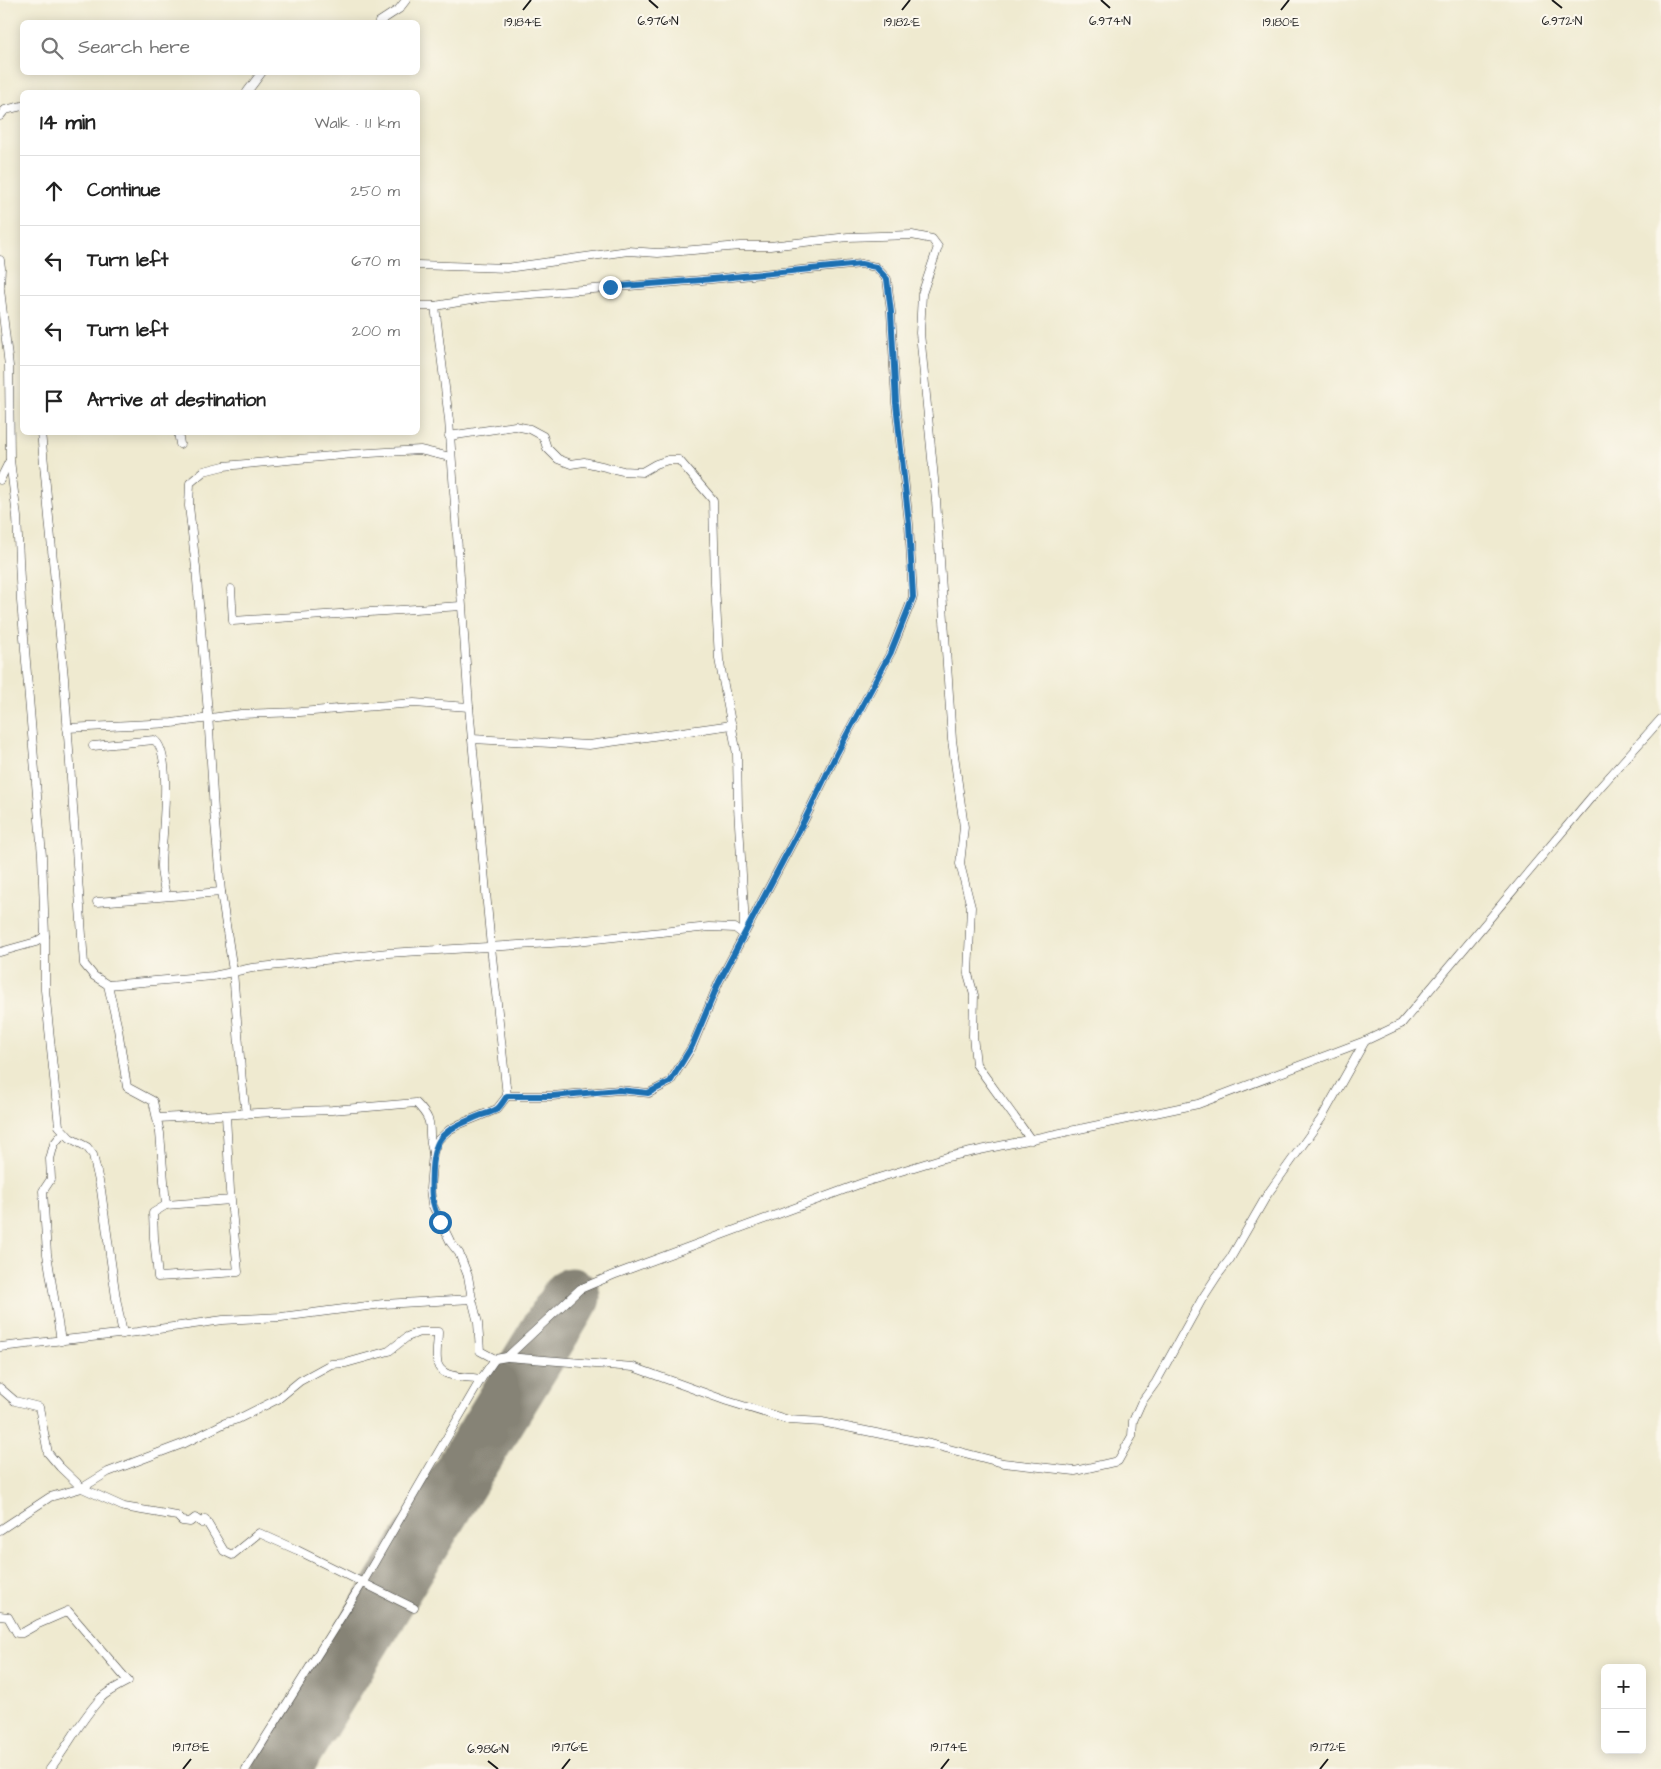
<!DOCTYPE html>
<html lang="en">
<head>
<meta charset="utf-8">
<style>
  :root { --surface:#fff; --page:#f6f6f6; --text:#222; --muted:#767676; --line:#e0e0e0 }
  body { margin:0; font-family:"Architects Daughter",sans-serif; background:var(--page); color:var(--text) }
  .controls { position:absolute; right:15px; bottom:15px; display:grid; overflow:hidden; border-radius:8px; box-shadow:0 2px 12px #0003 }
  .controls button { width:45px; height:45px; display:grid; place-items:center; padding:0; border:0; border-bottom:1px solid var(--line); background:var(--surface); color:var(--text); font:25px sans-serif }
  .stop { position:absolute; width:15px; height:15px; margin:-11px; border:4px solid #1f6fb2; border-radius:50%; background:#fff }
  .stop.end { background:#1f6fb2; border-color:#fff; box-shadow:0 1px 5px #0008 }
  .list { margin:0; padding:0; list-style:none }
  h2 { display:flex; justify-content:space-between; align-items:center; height:65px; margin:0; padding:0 20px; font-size:21px }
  h2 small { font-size:16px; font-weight:400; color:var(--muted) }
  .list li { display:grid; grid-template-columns:32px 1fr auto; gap:15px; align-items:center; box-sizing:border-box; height:70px; padding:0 20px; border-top:1px solid var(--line) }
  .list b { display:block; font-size:19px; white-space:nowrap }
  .list em { font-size:16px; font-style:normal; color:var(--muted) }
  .icon { flex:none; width:28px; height:28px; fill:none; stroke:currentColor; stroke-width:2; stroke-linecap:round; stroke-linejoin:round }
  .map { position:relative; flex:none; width:1661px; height:1769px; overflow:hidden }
  .search { position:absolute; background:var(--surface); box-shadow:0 2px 12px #0003; left:20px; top:20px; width:400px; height:55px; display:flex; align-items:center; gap:12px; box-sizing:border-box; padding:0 18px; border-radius:8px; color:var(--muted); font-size:19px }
  .panel { position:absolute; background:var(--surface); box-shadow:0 2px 12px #0003; left:20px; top:90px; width:400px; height:345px; border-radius:8px }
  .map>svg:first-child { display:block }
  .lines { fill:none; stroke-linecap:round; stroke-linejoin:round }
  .runway { stroke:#868376; stroke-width:59 }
  .street-casing { stroke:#3c3b37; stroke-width:9 }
  .street { stroke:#fff; stroke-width:8 }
  .route { stroke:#1f6fb2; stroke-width:6 }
  .ticks { fill:none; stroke:#1c1c1c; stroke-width:2 }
  .ticks-label { font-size:12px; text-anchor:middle; fill:#1c1c1c; stroke:#fbf7ec; stroke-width:4.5; stroke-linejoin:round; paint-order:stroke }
</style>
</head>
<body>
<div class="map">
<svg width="1661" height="1769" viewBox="0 0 1661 1769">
  <rect width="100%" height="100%" fill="#fbf7ec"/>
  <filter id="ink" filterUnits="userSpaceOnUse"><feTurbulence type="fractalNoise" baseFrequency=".02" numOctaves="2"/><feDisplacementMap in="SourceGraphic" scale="10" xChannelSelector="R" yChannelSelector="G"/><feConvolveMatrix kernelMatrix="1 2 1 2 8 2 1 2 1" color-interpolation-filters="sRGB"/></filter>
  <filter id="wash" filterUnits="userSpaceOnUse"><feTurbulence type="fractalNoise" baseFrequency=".0096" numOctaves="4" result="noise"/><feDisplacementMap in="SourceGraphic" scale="20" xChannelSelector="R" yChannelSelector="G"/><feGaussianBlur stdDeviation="1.12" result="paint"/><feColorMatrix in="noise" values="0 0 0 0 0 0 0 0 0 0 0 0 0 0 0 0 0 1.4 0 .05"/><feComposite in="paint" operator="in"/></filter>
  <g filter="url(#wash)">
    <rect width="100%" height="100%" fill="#efead0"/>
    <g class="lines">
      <polyline class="runway" points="281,1769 571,1297"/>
    </g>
  </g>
  <g filter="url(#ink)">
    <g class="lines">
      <g class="street-casing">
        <g id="street">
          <polyline points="379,22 399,9 406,0"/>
          <polyline points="247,92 262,72"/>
          <polyline points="0,116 5,110 22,106"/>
          <polyline points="0,260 1,268 0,286"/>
          <polyline points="418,265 507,268 628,251 658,253 740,246 770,246 848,237 912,235 932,239 938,247 922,294 920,333 936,500 952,740 964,827 960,864 971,907 968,974 974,995 973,1036 976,1064 1031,1140"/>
          <polyline points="0,289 9,366 10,460 17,517 21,601 42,856 45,936 45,990 59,1126 70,1138 87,1147 93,1155 101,1190 116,1298 123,1334"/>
          <polyline points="418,306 435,306 483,298 702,280 861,264 876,267 887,279 891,312 896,403 909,524 913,597 891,652 837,753 805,819 719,982 692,1047 670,1082 649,1093 619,1090 552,1096 507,1096"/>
          <polyline points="435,306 449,420 469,707 491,947 507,1096 497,1109 460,1124 449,1130 438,1140 433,1152 430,1189 432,1204 451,1243 459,1253 468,1276 472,1299"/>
          <polyline points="41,432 64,678 84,964 94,976 108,985 118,1029 127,1087 153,1101 160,1133 166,1205"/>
          <polyline points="178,432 180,444"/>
          <polyline points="449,436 515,426 530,429 543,436 547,448 558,459 571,464 584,462 623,471 642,472 656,464 668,460 679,460 713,500 715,584 719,659 737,754 738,807 744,909 744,933"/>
          <polyline points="0,480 9,462"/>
          <polyline points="231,589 233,621 461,606"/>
          <polyline points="67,728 172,723 241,714 300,712 414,703 469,707"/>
          <polyline points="472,739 589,745 732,725"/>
          <path d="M93,746L154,740C174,752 161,842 161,866C161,876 164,886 166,896"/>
          <polyline points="97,902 221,892"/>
          <polyline points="0,952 36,942 45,936"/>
          <polyline points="108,985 213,976 252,968 388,953 567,942 709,927 735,928 744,935"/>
          <polyline points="246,1114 242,1082 233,971 221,892 214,811 208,713 196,568 189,506 190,483 204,471 224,466 353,454 420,450 450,457"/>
          <polyline points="226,1115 230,1191 231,1200 238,1272 158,1277 154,1238 153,1213 166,1205 231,1200"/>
          <path d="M158,1118L275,1112L332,1110L416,1103C438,1125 425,1128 433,1152"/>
          <polyline points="61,1341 47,1254 43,1191 51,1179 50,1159 54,1144 64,1132"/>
          <polyline points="0,1347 137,1332 223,1320 281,1317 383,1304 472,1299 478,1323 480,1351 495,1359 507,1357 580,1289 613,1275 865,1182 947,1157 1198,1104 1365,1041 1401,1024 1594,794 1661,719"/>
          <polyline points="507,1357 633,1367 727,1401 789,1420 822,1422 930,1444 1003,1463 1075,1471 1118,1461 1132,1436 1133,1421 1141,1403 1156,1382 1202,1299 1217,1276 1230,1259 1267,1195 1321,1119 1365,1041"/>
          <polyline points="0,1388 15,1401 39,1407 48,1453 60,1467 82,1488 124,1507 177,1516 182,1521 190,1522 195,1518 202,1523 205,1519 224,1551 232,1555 259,1533 297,1550 414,1608"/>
          <path d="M0,1530L50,1497L82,1488L108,1472L185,1443L225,1423L238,1419L278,1399L300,1381L331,1364L346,1363L389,1351L407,1337L419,1332H438C438,1341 436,1351 437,1360C438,1380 467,1376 481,1379"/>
          <path d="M0,1616L8,1617L17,1633H22L38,1624L68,1611L128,1681C119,1686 108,1691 101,1698C81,1719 68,1746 50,1769"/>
          <polyline points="246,1769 363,1582 481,1379 495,1359"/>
        </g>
      </g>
      <use href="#street" class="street"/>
    </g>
  </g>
  <g class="lines" filter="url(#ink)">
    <path class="route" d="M440,1222C430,1198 431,1194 432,1169C434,1132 449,1129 479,1116C485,1114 493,1112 497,1109C501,1106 504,1100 507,1096H552L619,1090L648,1093L670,1082L692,1046L719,982L805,819L837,753L891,652L913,597L909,524L896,403L891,312L887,279L876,267L861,264L702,280L610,287"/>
  </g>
  <path class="ticks" d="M649,0L658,8M1101,0L1110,8M1552,0L1562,8M523,10L531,0M902,10L910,0M1281,10L1289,0M488,1761L498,1769M183,1769L191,1759M562,1769L570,1759M941,1769L949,1759M1320,1769L1328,1759"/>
  <g class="ticks-label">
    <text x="1562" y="25">6.972°N</text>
    <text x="658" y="25">6.976°N</text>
    <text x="1110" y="25">6.974°N</text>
    <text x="523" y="26">19.184°E</text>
    <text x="902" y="26">19.182°E</text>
    <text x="1281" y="26">19.180°E</text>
    <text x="191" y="1751">19.178°E</text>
    <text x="570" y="1751">19.176°E</text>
    <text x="949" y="1751">19.174°E</text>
    <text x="1328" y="1751">19.172°E</text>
    <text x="488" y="1753">6.986°N</text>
  </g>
</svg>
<div class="controls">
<button>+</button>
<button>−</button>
</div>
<div class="stop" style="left:440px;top:1222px"></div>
<div class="stop end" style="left:610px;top:287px"></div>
<div class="search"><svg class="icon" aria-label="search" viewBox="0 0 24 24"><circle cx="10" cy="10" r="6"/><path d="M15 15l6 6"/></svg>Search here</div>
<section class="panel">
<h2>14 min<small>Walk · 1.1 km</small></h2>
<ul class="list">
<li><svg class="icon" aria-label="ahead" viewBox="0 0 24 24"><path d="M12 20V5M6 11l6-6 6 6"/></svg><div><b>Continue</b></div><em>250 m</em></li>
<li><svg class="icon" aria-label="left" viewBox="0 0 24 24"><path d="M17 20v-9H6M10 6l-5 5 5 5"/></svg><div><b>Turn left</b></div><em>670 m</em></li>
<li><svg class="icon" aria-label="left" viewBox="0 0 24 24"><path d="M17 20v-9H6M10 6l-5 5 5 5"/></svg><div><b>Turn left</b></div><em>200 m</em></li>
<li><svg class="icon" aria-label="arrive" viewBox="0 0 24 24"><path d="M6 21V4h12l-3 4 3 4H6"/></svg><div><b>Arrive at destination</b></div></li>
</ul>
</section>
</div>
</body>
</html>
